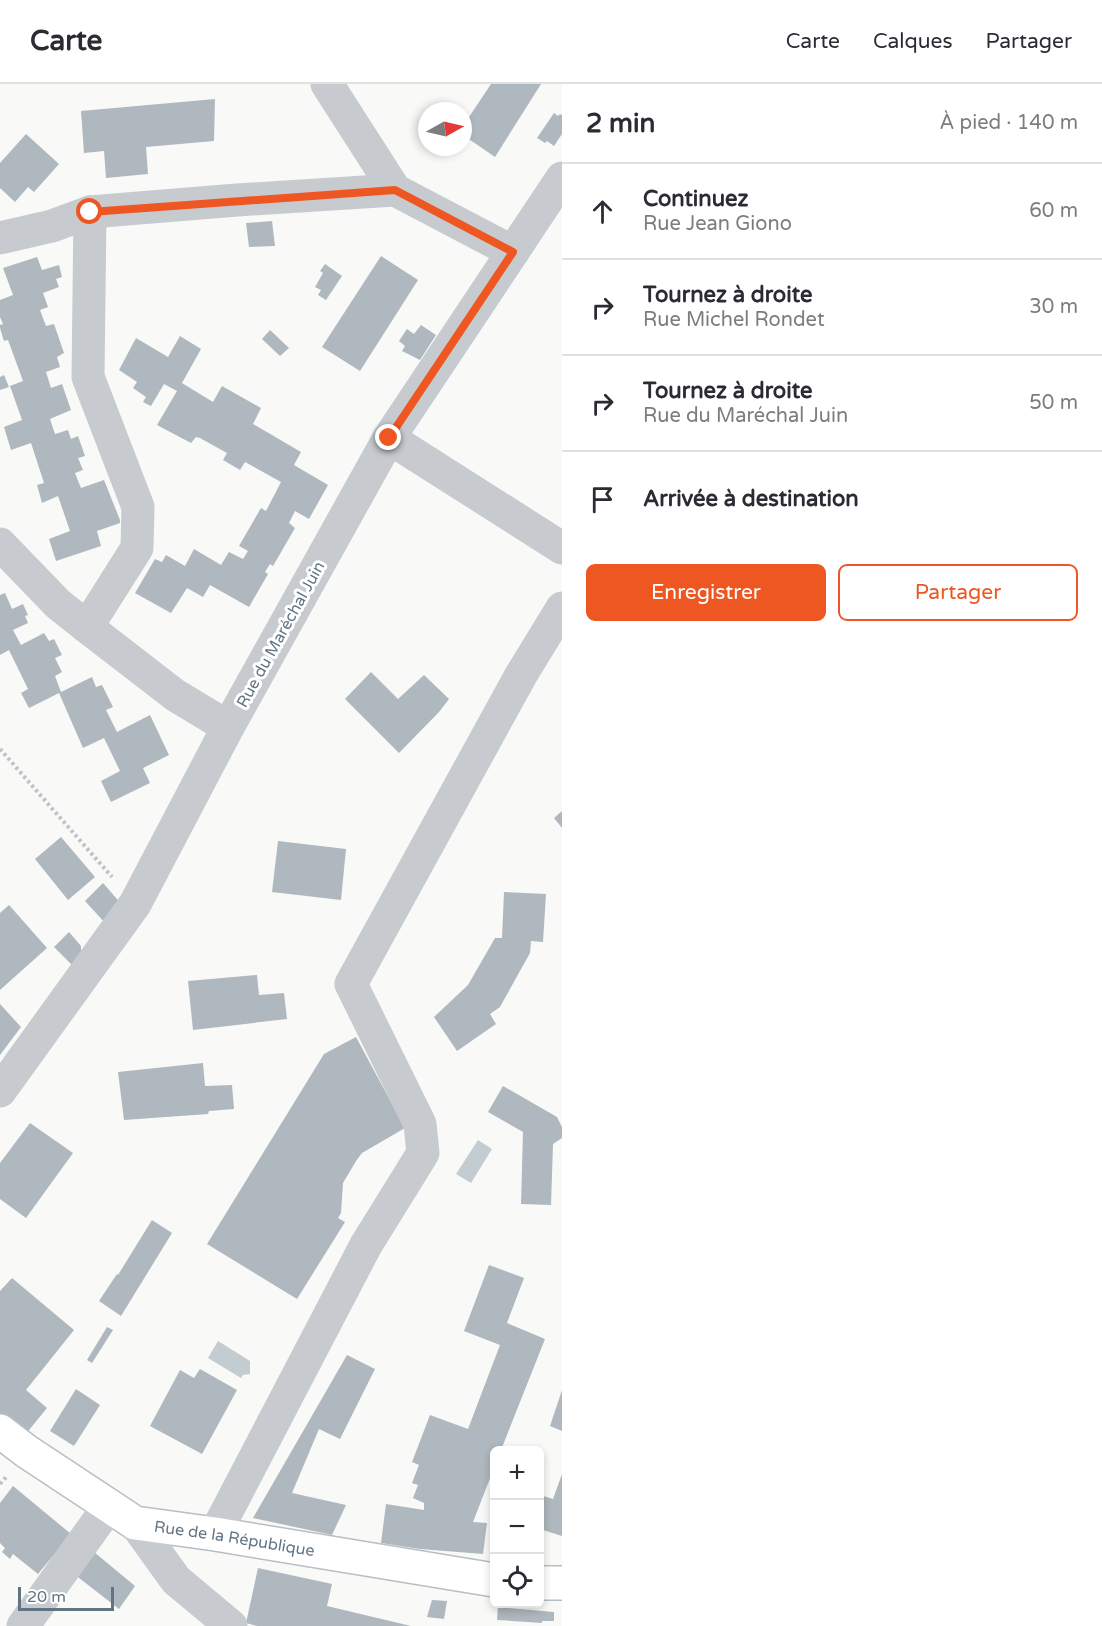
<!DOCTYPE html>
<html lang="fr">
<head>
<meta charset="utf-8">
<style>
  :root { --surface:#fff; --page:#f7f7f7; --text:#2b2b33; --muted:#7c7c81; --line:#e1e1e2; --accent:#ee5722 }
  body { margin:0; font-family:"Varela Round",sans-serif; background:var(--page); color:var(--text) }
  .controls { position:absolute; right:18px; bottom:18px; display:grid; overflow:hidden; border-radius:9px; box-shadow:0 3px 9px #0003 }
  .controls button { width:54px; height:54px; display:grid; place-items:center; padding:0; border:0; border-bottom:2px solid var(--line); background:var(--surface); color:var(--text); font:30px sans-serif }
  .compass { position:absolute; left:418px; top:18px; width:54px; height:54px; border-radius:50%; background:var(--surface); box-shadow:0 3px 9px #0003; rotate:82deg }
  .scale { position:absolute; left:18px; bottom:15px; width:96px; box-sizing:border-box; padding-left:6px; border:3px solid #627484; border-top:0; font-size:16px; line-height:21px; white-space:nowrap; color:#627484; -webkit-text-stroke:4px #fff; paint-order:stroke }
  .stop { position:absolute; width:18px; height:18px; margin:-14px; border:4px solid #ee5722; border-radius:50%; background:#fff }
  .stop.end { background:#ee5722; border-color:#fff; box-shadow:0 2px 6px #0008 }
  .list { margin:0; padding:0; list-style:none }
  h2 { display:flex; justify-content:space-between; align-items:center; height:78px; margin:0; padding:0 24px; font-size:26px }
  h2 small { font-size:20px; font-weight:400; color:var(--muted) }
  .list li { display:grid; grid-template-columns:39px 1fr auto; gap:18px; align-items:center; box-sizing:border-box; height:96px; padding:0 24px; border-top:2px solid var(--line) }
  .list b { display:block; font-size:22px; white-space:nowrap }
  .list p { margin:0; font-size:20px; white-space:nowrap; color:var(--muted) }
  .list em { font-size:20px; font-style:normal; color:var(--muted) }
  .actions { display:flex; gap:12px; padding:18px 24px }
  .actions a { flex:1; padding:14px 0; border:2px solid var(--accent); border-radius:9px; text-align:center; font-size:21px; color:var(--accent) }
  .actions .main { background:var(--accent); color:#fff }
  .icon { flex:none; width:33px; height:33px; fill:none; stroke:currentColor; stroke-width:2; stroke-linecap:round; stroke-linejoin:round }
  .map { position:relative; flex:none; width:562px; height:1542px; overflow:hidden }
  header { display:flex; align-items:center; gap:36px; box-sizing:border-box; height:84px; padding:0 30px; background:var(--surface); border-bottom:2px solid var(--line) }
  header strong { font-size:28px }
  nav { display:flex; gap:33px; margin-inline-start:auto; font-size:21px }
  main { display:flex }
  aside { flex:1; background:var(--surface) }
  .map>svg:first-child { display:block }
  .water { fill:#c2ccd1 }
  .building { fill:#afb8be }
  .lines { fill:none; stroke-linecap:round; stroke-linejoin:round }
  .major-casing { stroke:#babec2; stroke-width:36 }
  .path { stroke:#c0c3c5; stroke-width:4; stroke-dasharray:3 3; stroke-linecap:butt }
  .minor { stroke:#c7cbcf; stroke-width:33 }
  .major { stroke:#fff; stroke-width:33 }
  .route { stroke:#ee5722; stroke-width:8 }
  .labels { text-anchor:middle; stroke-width:6; stroke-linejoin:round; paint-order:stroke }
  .street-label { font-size:16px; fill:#627484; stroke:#fff }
</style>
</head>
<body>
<header>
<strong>Carte</strong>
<nav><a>Carte</a><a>Calques</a><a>Partager</a></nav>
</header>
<main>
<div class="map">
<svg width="562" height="1542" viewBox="0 0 562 1542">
  <rect width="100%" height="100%" fill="#f9f9f7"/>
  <g class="water">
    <polygon points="478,1056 492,1065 471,1099 456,1090"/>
    <polygon points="218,1257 250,1277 250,1290 243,1291 241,1294 208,1274"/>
  </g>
  <g class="building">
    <polygon points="491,0 541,0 495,73 463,51 463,42"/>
    <polygon points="215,15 214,57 146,63 148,90 106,94 104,67 84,69 81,27"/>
    <polygon points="554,29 558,32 560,30 562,31 562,50 554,62 547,57 545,59 537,54"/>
    <polygon points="26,50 59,80 34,108 28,103 15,118 0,104 0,79"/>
    <polygon points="272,137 275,162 249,163 246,139"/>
    <polygon points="381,172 418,196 360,287 322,263"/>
    <polygon points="37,173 42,186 59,181 62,193 56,195 59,203 43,209 48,223 40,226 46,242 54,240 64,269 57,273 60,283 46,288 51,304 62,300 71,326 50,335 55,350 68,346 71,355 78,352 85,372 78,374 83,386 75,389 81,404 104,396 120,436 120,439 97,447 101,462 56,477 49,455 70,447 58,412 42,419 37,401 44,399 31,359 11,366 4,343 22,336 10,302 23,297 8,256 4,257 0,244 0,241 3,240 0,233 0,216 13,211 3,184"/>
    <polygon points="325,180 342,192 326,216 318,211 321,206 315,203 323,189 320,187"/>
    <polygon points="421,241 436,251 420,276 402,267 405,262 399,257 407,245 414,250"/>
    <polygon points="270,246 289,264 280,272 262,255"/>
    <polygon points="180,252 201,265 182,299 213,318 222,302 261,324 253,340 301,368 294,381 328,401 309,435 295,427 289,439 295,444 273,482 270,480 265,488 268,490 249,523 210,501 203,513 187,504 171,529 135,509 155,475 162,478 166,471 185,482 194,465 221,481 229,468 243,475 248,467 239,462 261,424 266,427 281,398 245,378 240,386 223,376 227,369 200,354 196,353 191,359 157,341 177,307 164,300 151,322 143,318 146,313 133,304 137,298 119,286 136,254 168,273"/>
    <polygon points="4,291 9,303 0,306 0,293"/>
    <polygon points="5,509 12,525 23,520 28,531 25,532 28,539 13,546 21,561 44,549 49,557 54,555 62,571 55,574 62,588 55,592 61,608 92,593 96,603 102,601 113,623 106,626 117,648 150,631 169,671 143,684 150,699 111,718 101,697 120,687 104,654 83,664 59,609 29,624 21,609 28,605 9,566 0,571 0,511"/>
    <polygon points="371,588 398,615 424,591 449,615 439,628 399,669 345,615"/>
    <polygon points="562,727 562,744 554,734"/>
    <polygon points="61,753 95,793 68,816 35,775"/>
    <polygon points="278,757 346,765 341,816 272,808"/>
    <polygon points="103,799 123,822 107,841 85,817"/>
    <polygon points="504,808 546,810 543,858 531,857 530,869 500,923 490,930 496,940 457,967 434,933 468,901 495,854 502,854"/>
    <polygon points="9,821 47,864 0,906 0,829"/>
    <polygon points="69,848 81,862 81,870 72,881 54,863"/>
    <polygon points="257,891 259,911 284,909 287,935 193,946 188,897"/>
    <polygon points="0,920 21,943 0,971"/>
    <polygon points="356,953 405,1044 362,1069 356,1077 343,1099 341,1129 338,1134 345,1138 297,1215 207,1160 324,970"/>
    <polygon points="203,979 205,1002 232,1001 234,1025 209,1027 208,1030 124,1036 118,988"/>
    <polygon points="503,1002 557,1033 562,1043 562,1054 553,1060 551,1121 521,1120 523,1048 488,1028"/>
    <polygon points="30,1039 73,1069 26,1134 0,1115 0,1079"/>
    <polygon points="152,1136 172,1149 121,1232 99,1217 117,1190 118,1191"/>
    <polygon points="489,1181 524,1194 507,1239 545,1255 501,1366 494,1366 494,1384 473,1438 487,1439 483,1470 420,1465 381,1459 386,1420 424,1426 424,1419 413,1414 418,1401 412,1399 419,1381 412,1378 430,1331 468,1345 500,1261 464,1247"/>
    <polygon points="12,1194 74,1246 26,1306 47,1324 25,1351 0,1331 0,1207"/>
    <polygon points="107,1243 113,1246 92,1279 87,1276"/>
    <polygon points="347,1271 375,1285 340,1355 319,1345 292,1409 346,1421 332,1451 253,1434"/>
    <polygon points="200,1285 237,1306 202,1370 150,1342 180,1286 194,1294"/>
    <polygon points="76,1305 100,1321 74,1362 50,1347"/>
    <polygon points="562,1306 562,1347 550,1342"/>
    <polygon points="562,1390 562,1452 543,1446 540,1457 540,1411 553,1415"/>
    <polygon points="13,1402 71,1450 38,1490 13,1470 10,1475 2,1468 5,1464 0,1459 0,1419"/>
    <polygon points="94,1468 135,1502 119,1525 74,1490"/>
    <polygon points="258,1484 332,1500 327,1522 411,1542 257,1542 246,1539"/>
    <polygon points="432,1516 447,1517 444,1535 427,1533"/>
    <polygon points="498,1523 554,1528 554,1537 542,1537 542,1539 497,1536"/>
  </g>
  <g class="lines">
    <g class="major-casing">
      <g id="major">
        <path id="s1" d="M0,1347L26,1367L135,1439L215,1450L494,1496"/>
        <polyline points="540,1499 562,1499"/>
      </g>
    </g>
    <g class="path">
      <polyline points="0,665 112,793"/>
      <polyline points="0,1400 7,1392"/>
    </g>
    <g class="minor">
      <polyline points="327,0 395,106 513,168"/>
      <polyline points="0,154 52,142 90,128 237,116 395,106"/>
      <polyline points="389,354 562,464"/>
      <polyline points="0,460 58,520 87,543 175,611 228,643"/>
      <polyline points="87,543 137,464 138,423 88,293 90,128"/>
      <polyline points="0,1007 135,820 228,643 389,354 562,94"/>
      <polyline points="135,1439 176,1496 231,1542"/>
      <polyline points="215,1450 366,1161 423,1069 420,1040 351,900 521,591 562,524"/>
      <polyline points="23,1542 109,1422"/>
    </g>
    <use href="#major" class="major"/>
  </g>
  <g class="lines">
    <polyline class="route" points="90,128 395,106 513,168 389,354"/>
  </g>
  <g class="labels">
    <g class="street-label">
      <text transform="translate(280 550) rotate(-61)" y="6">Rue du Maréchal Juin</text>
      <text dy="6" stroke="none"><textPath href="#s1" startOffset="264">Rue de la République</textPath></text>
    </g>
  </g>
</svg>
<div class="controls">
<button>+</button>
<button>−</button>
<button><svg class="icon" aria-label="locate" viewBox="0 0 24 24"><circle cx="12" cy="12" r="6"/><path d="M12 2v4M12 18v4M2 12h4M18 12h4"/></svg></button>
</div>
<svg class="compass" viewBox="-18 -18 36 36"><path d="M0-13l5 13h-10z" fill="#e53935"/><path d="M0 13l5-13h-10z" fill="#7c7c81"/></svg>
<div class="scale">20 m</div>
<div class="stop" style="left:90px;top:128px"></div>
<div class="stop end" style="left:389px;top:354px"></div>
</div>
<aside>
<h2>2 min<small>À pied · 140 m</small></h2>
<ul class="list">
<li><svg class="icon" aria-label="ahead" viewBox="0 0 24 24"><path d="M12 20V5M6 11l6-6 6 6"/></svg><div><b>Continuez</b><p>Rue Jean Giono</p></div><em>60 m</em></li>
<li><svg class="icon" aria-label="right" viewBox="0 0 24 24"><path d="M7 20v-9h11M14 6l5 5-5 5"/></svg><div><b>Tournez à droite</b><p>Rue Michel Rondet</p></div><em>30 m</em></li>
<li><svg class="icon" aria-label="right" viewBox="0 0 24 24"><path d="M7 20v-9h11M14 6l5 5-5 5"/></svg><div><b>Tournez à droite</b><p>Rue du Maréchal Juin</p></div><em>50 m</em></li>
<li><svg class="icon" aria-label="arrive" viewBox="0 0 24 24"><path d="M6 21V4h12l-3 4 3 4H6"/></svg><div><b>Arrivée à destination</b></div></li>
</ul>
<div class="actions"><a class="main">Enregistrer</a><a>Partager</a></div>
</aside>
</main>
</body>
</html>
